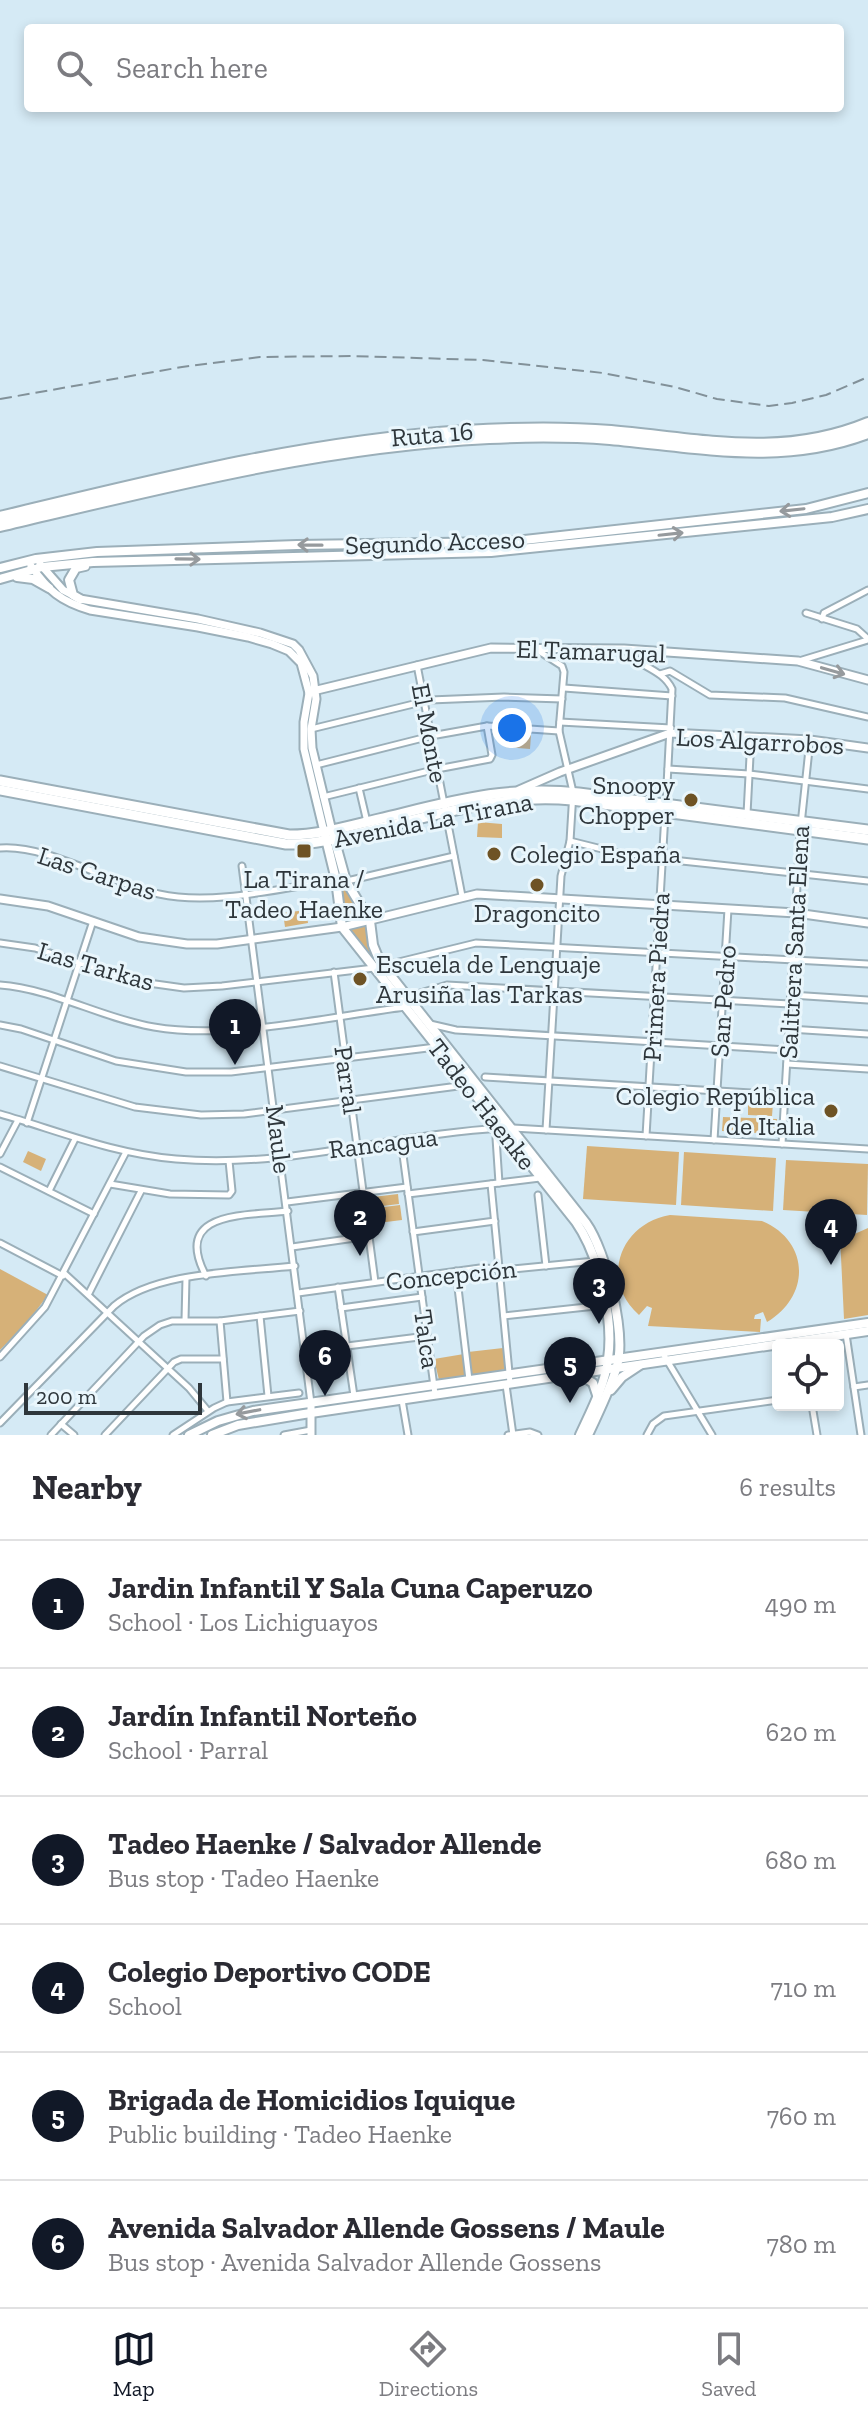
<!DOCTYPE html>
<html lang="en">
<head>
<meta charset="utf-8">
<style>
  :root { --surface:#fff; --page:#f2f2f3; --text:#2b2b33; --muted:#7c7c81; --line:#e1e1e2; --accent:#111827 }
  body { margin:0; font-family:"Zilla Slab",serif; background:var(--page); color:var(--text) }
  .controls { position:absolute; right:24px; bottom:24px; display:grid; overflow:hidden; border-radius:8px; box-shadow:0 4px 12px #0003 }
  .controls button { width:72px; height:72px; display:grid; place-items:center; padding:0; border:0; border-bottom:2px solid var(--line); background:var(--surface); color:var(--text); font:40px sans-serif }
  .scale { position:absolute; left:24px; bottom:20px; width:178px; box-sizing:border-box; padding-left:8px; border:4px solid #2e363b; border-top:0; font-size:22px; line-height:28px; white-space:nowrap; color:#2e363b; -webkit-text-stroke:6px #e9f6fc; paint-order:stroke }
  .you { position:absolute; left:512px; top:728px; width:28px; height:28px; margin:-20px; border:6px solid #fff; border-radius:50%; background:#1a73e8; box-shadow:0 0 0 12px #1a73e833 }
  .badge { display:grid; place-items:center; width:52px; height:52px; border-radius:50%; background:var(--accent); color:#fff; font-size:26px; font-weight:700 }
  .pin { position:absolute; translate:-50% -66px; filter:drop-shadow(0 2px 4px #0008) }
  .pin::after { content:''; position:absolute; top:42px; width:28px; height:24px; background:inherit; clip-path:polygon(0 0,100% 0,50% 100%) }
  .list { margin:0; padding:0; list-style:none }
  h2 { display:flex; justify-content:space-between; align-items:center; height:104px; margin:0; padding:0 32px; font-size:34px }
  h2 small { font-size:26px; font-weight:400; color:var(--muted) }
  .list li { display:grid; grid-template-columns:52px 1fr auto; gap:24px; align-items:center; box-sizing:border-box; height:128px; padding:0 32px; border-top:2px solid var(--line) }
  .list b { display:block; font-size:30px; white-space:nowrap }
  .list p { margin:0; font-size:26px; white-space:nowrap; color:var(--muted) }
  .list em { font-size:26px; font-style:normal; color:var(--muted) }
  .icon { flex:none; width:44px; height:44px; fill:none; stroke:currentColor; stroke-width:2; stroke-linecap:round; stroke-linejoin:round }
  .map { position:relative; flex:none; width:868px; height:1435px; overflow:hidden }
  .search { position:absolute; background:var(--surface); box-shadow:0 4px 12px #0003; left:24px; right:24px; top:24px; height:88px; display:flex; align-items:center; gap:20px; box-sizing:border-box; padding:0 28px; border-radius:8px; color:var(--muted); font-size:30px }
  .sheet { height:872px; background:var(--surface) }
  nav { display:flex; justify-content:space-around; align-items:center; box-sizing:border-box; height:112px; border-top:2px solid var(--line); background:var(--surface); font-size:22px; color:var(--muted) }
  nav a { display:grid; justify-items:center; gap:4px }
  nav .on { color:var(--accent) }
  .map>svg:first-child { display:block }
  .green { fill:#d6b178 }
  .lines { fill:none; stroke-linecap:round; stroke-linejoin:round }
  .minor-casing { stroke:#9bafb9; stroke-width:9 }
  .tertiary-casing { stroke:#9bafb9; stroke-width:11 }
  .secondary-casing { stroke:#9bafb9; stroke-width:12 }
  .primary-casing { stroke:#9bafb9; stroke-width:12 }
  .trunk-casing { stroke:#9bafb9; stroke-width:13 }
  .motorway-casing { stroke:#9bafb9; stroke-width:14 }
  .minor { stroke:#fff; stroke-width:5 }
  .tertiary { stroke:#fff; stroke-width:7 }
  .secondary { stroke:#fff; stroke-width:8 }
  .primary { stroke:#fff; stroke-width:8 }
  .trunk { stroke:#fff; stroke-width:9 }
  .motorway { stroke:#fff; stroke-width:10 }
  .rail { stroke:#829199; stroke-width:2; stroke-dasharray:12 6; stroke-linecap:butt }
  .oneway { stroke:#969a9d }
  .poi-dot { fill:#6e5325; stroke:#e9f6fc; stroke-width:3 }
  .labels { text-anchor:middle; stroke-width:6; stroke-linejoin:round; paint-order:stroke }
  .street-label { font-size:26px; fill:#2e363b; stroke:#e9f6fc }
  .poi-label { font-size:26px; fill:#2e363b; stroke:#e9f6fc; text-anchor:end }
</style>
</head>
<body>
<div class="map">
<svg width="868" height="1435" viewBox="0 0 868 1435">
  <rect width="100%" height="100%" fill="#d5eaf5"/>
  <g class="green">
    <polygon points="506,733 531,735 530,749 505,747"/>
    <polygon points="478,822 502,824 502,838 477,837"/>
    <polygon points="333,845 364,918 344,923 330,846"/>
    <polygon points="306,910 308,923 285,927 283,913"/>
    <polygon points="367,925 367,944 374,957 372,959 347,930"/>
    <polygon points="748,1102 773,1103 772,1116 748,1115"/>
    <polygon points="723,1117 777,1119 777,1134 722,1131"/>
    <polygon points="587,1146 679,1152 676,1205 583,1199"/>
    <polygon points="28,1151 46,1159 41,1171 23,1162"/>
    <polygon points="684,1152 776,1158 773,1211 681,1205"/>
    <polygon points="786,1160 868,1164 867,1215 783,1210"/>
    <polygon points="398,1194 399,1204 374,1207 373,1197"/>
    <polygon points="400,1205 402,1220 378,1223 376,1208"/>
    <path d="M670,1215L762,1221C810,1241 811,1296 767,1322L763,1312L755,1315L754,1319H761L760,1332L648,1326L652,1308L647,1306L639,1315C600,1281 619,1224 670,1215Z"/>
    <polygon points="868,1228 868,1315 844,1319 840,1236 850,1236"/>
    <polygon points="0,1269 48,1295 29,1320 0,1350"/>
    <polygon points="503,1348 506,1369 471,1376 468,1352"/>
    <polygon points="464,1354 467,1376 439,1380 434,1359"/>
  </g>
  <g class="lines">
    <g class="minor-casing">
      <g id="minor">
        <polyline points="806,613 857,629 868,639"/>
        <polyline points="822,619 824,613 868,590"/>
        <path d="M624,649C637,667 662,668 672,689L666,804"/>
        <polyline points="537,650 562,666 564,672 559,731 573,792 570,841 561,876 546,1130"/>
        <polyline points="799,661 868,640"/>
        <polyline points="417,665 462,896"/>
        <polyline points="660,674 670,671 710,695 785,698 868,717"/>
        <polyline points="564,688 672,696"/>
        <polyline points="560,722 671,728"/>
        <polyline points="311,729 430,700 504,697 562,699"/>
        <polyline points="316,765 431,736 487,726 559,731"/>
        <polyline points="668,769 749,774 868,789"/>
        <polyline points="359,788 367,822"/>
        <polyline points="323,797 437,769 490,759 492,755 487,726"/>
        <polyline points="747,814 751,737"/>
        <polyline points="570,841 618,853 650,856"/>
        <path d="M0,848C47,844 111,884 159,894C213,906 281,888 336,880"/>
        <polyline points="663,859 868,881"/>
        <polyline points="242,866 311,1403"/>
        <polyline points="347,881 454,856"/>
        <polyline points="0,943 35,948 134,981 184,988 222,986 374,968 476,943 868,964"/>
        <polyline points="334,972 375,1282"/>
        <path d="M0,985C53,989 101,1018 154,1027C229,1040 328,1017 405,1007"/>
        <polyline points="791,995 868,1000"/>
        <polyline points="407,997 447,985 790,1004"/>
        <polyline points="430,1024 456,1030 788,1050"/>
        <polyline points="0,1025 21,1029 116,1061 186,1072 231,1072 436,1047"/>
        <polyline points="789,1029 868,1034"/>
        <polyline points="787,1064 868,1069"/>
        <polyline points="0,1066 135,1107 201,1115 244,1114 466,1085"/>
        <polyline points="485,1077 785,1095"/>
        <path d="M0,1114C59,1131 114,1154 176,1159C285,1169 394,1134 503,1128"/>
        <polyline points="27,1123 93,921"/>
        <polyline points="513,1128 868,1149"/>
        <polyline points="499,1129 496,1138 499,1183"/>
        <polyline points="646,1136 665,814"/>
        <polyline points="401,1140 435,1394"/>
        <polyline points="714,1140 728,909"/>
        <polyline points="782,1144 800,834 810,740"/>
        <polyline points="0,1154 18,1120"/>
        <polyline points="0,1167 94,1214"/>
        <polyline points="110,1184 170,1194 229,1195 232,1191 229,1161"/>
        <polyline points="491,1184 510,1383"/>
        <polyline points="49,1191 75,1139"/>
        <polyline points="408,1194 540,1178"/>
        <polyline points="538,1195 546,1266"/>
        <polyline points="287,1202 407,1187"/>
        <polyline points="413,1232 495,1221"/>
        <polyline points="0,1243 63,1276"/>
        <polyline points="292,1247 369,1236"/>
        <polyline points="456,1271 469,1380"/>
        <polyline points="64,1273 189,1388 208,1411"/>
        <path d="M206,1276C171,1210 246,1216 288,1211"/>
        <polyline points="338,1287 354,1396"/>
        <polyline points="89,1293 141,1191"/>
        <polyline points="298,1293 480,1268 513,1269 595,1261"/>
        <polyline points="341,1308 422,1297"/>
        <polyline points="260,1316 268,1396"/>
        <polyline points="504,1316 605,1305"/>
        <polyline points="185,1320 186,1278"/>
        <polyline points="220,1321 227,1402"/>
        <polyline points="846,1334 861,1435"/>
        <polyline points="347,1346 427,1336"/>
        <polyline points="662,1352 712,1435"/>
        <polyline points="0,1357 45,1307 126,1152"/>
        <polyline points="506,1385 513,1435"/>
        <polyline points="854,1387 868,1385"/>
        <polyline points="402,1400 408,1435"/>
        <polyline points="812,1405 817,1435"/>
        <path d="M0,1423L114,1306C155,1271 241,1272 295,1266"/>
        <polyline points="61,1424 74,1435"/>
        <polyline points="51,1435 144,1336 160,1325 172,1321 220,1321 300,1311"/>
        <polyline points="105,1435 174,1362 181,1359 223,1359"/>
        <polyline points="173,1435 214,1408 227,1402 299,1393"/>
        <polyline points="284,1435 311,1430"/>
        <polyline points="508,1435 530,1432 538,1435"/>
        <polyline points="647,1435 653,1424 664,1416 778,1400"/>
      </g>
    </g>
    <g class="tertiary-casing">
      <g id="tertiary">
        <polyline points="40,564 63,590 80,599 198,619 260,633 293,644 299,650 313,676 316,699 311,729 312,748 332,831"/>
        <path d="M31,566C49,591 60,601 90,610L198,627L248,637L272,644L289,651L301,663L309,693"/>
        <polyline points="519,790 560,772 670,733 810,740 868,748"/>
        <polyline points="324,832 304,749 304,722 309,693 313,691 491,648 624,649 798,661 868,680"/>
        <polyline points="0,899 48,906 139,937 187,944 217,944 342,927 477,894 796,913 868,923"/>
        <polyline points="311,1403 311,1435"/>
      </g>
    </g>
    <g class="secondary-casing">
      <g id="secondary">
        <path d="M333,834L346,881L370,921L373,945L380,962L586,1223C606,1251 626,1333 617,1366C610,1390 598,1413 588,1435"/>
        <path d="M325,835L336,880L342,927L576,1222C599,1255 614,1319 608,1359C605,1385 591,1411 580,1435"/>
        <polyline points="579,1374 593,1383 597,1395"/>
        <polyline points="611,1390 622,1377 640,1365"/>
        <polyline points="189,1435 218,1421 253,1411 868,1323"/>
        <polyline points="212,1435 238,1425 304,1414 868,1331"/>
      </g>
    </g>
    <g class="primary-casing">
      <g id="primary">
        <polyline points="0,568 36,559 97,552 297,545 505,542 806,509 868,493"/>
        <polyline points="17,577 33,579 49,588"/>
        <polyline points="0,579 42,567 93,562 491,552 832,517 868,509"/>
        <polyline points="80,599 73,595 69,580 76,568 85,566"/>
      </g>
    </g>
    <g class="trunk-casing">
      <g id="trunk">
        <path d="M0,781L289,835C320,835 349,826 379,819C450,802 504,785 579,793L868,830"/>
        <path d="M0,790L286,844C315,845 343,837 371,830C438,815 503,793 572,800L868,839"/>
      </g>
    </g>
    <g class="motorway-casing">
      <g id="motorway">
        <path d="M0,517C154,480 306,441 465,431C513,428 563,427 611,431C700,439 781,459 868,423"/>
        <path d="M0,526C165,487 318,447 489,438C529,436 570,436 610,439C699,447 781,466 868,433"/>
      </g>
    </g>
    <use href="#minor" class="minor"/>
    <use href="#tertiary" class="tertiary"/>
    <use href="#secondary" class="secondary"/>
    <use href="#primary" class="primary"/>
    <use href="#trunk" class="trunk"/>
    <use href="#motorway" class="motorway"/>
    <polyline class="rail" points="0,399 182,367 260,357 352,356 483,360 603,373 675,387 717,399 769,406 792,403 826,395 868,377"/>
  </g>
  <defs><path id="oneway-shaft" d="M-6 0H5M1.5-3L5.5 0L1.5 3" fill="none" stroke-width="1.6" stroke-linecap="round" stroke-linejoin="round" transform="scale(2)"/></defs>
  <g class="oneway">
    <use href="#oneway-shaft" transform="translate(792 510) rotate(174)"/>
    <use href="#oneway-shaft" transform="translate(671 534) rotate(-6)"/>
    <use href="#oneway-shaft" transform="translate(310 545) rotate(-179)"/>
    <use href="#oneway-shaft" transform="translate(188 559) rotate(1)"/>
    <use href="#oneway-shaft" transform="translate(833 671) rotate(16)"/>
    <use href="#oneway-shaft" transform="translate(248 1412) rotate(169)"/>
  </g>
  <g class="poi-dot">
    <circle cx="691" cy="800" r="8"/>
    <rect x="296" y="843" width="16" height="16" rx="4"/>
    <circle cx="494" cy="854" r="8"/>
    <circle cx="537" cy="885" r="8"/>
    <circle cx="360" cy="979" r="8"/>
    <circle cx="831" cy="1111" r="8"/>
  </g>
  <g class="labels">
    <g class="street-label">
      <text transform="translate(432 434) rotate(-5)" y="9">Ruta 16</text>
      <text transform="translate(435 542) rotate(-2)" y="9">Segundo Acceso</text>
      <text transform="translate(591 651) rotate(2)" y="9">El Tamarugal</text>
      <text transform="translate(430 733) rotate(79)" y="9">El Monte</text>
      <text transform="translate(760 741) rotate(3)" y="9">Los Algarrobos</text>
      <text transform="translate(433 820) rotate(-11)" y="9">Avenida La Tirana</text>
      <text transform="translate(97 873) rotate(18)" y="9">Las Carpas</text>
      <text transform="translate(794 942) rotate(-87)" y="9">Salitrera Santa Elena</text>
      <text transform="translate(96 966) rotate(16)" y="9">Las Tarkas</text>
      <text transform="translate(656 977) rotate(-87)" y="9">Primera Piedra</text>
      <text transform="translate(723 1001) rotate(-86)" y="9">San Pedro</text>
      <text transform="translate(348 1080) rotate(82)" y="9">Parral</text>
      <text transform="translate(482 1104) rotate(52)" y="9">Tadeo Haenke</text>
      <text transform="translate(279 1139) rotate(83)" y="9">Maule</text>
      <text transform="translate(383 1143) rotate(-7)" y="9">Rancagua</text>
      <text transform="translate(451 1275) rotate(-6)" y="9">Concepción</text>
      <text transform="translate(427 1339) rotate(82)" y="9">Talca</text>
    </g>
    <g class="poi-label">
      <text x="675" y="794">Snoopy<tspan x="675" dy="30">Chopper</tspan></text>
      <text x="510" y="863" text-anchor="start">Colegio España</text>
      <text x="304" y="888" text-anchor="middle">La Tirana /<tspan x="304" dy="30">Tadeo Haenke</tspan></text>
      <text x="537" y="922" text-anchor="middle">Dragoncito</text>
      <text x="376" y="973" text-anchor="start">Escuela de Lenguaje<tspan x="376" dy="30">Arusiña las Tarkas</tspan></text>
      <text x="815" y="1105">Colegio República<tspan x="815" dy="30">de Italia</tspan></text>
    </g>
  </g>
</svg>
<div class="controls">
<button><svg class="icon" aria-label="locate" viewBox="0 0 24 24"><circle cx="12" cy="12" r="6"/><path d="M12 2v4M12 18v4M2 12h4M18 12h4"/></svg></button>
</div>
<div class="scale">200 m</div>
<div class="you"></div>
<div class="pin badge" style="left:235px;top:1065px">1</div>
<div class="pin badge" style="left:360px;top:1256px">2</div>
<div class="pin badge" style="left:599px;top:1324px">3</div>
<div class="pin badge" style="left:831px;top:1265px">4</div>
<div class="pin badge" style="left:570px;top:1403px">5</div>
<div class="pin badge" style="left:325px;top:1396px">6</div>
<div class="search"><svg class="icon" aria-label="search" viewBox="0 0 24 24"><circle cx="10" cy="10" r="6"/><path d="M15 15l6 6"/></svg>Search here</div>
</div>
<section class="sheet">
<h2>Nearby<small>6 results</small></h2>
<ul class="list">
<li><span class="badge">1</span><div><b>Jardin Infantil Y Sala Cuna Caperuzo</b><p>School · Los Lichiguayos</p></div><em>490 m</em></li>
<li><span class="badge">2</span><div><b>Jardín Infantil Norteño</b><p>School · Parral</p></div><em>620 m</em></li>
<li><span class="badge">3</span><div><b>Tadeo Haenke / Salvador Allende</b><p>Bus stop · Tadeo Haenke</p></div><em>680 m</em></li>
<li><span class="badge">4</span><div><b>Colegio Deportivo CODE</b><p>School</p></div><em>710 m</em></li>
<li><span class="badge">5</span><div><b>Brigada de Homicidios Iquique</b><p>Public building · Tadeo Haenke</p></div><em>760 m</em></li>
<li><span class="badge">6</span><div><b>Avenida Salvador Allende Gossens / Maule</b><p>Bus stop · Avenida Salvador Allende Gossens</p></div><em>780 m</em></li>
</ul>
</section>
<nav>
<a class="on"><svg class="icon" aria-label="map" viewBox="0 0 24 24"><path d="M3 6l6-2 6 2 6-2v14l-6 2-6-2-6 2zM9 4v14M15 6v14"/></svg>Map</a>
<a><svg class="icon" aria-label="directions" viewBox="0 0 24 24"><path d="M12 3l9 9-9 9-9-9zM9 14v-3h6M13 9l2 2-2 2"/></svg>Directions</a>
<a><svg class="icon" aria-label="saved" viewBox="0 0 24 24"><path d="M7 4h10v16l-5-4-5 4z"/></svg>Saved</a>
</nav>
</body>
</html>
